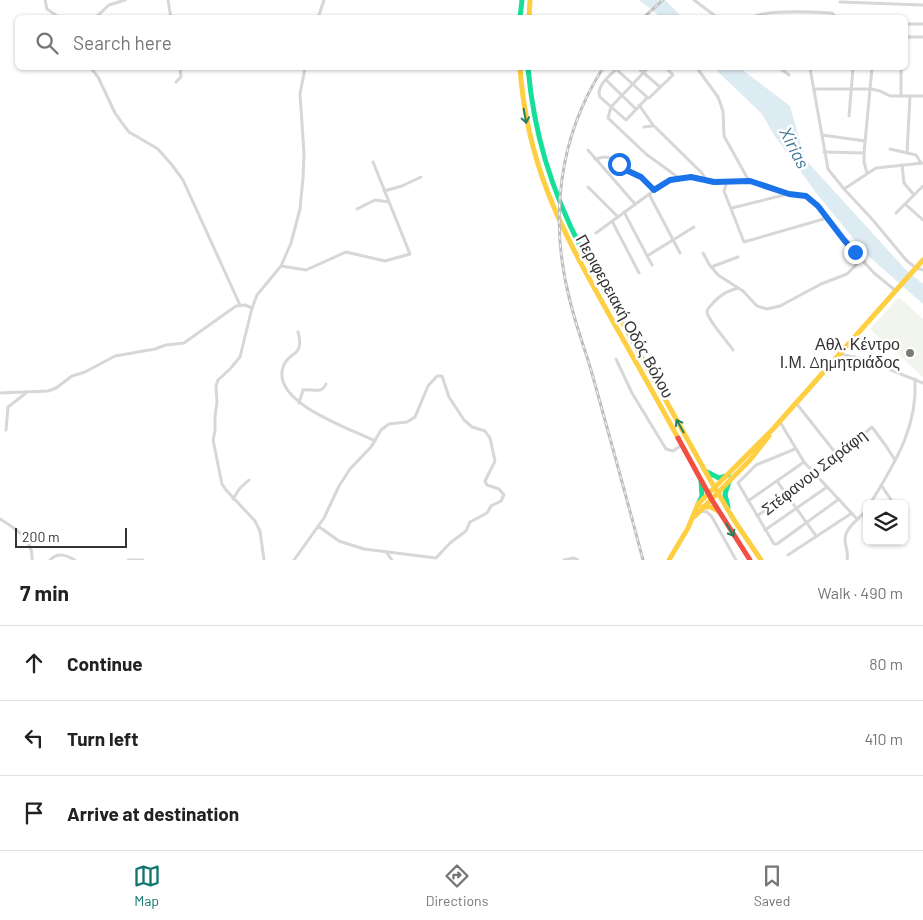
<!DOCTYPE html>
<html lang="en">
<head>
<meta charset="utf-8">
<style>
  :root { --surface:#fff; --page:#f6f6f6; --text:#222; --muted:#767676; --line:#e0e0e0; --accent:#0f766e }
  body { margin:0; font-family:Barlow,sans-serif; background:var(--page); color:var(--text) }
  .controls { position:absolute; right:15px; bottom:15px; display:grid; overflow:hidden; border-radius:8px; box-shadow:0 1px 4px #0004 }
  .controls button { width:45px; height:45px; display:grid; place-items:center; padding:0; border:0; border-bottom:1px solid var(--line); background:var(--surface); color:var(--text); font:25px sans-serif }
  .scale { position:absolute; left:15px; bottom:12px; width:112px; box-sizing:border-box; padding-left:5px; border:2px solid #333; border-top:0; font-size:14px; line-height:18px; white-space:nowrap; color:#333; -webkit-text-stroke:4px #fff; paint-order:stroke }
  .stop { position:absolute; width:15px; height:15px; margin:-11px; border:4px solid #1a73e8; border-radius:50%; background:#fff }
  .stop.end { background:#1a73e8; border-color:#fff; box-shadow:0 1px 5px #0008 }
  .list { margin:0; padding:0; list-style:none }
  h2 { display:flex; justify-content:space-between; align-items:center; height:65px; margin:0; padding:0 20px; font-size:21px }
  h2 small { font-size:16px; font-weight:400; color:var(--muted) }
  .list li { display:grid; grid-template-columns:32px 1fr auto; gap:15px; align-items:center; box-sizing:border-box; height:75px; padding:0 20px; border-top:1px solid var(--line) }
  .list b { display:block; font-size:19px; white-space:nowrap }
  .list em { font-size:16px; font-style:normal; color:var(--muted) }
  .icon { flex:none; width:28px; height:28px; fill:none; stroke:currentColor; stroke-width:2; stroke-linecap:round; stroke-linejoin:round }
  .map { position:relative; flex:none; width:923px; height:560px; overflow:hidden }
  .search { position:absolute; background:var(--surface); box-shadow:0 1px 4px #0004; left:15px; right:15px; top:15px; height:55px; display:flex; align-items:center; gap:12px; box-sizing:border-box; padding:0 18px; border-radius:8px; color:var(--muted); font-size:19px }
  .sheet { height:290px; background:var(--surface) }
  nav { display:flex; justify-content:space-around; align-items:center; box-sizing:border-box; height:70px; border-top:1px solid var(--line); background:var(--surface); font-size:14px; color:var(--muted) }
  nav a { display:grid; justify-items:center; gap:2px }
  nav .on { color:var(--accent) }
  .map>svg:first-child { display:block }
  .green { fill:#f1f5ed }
  .water { fill:#ddebf3 }
  .lines { fill:none; stroke-linecap:round; stroke-linejoin:round }
  .street { stroke:#d7d7d7; stroke-width:3 }
  .fast { stroke:#16e098; stroke-width:5 }
  .slow { stroke:#ffcf43; stroke-width:5 }
  .jam { stroke:#f24e42; stroke-width:5 }
  .rail-casing { stroke:#bebebe; stroke-width:3 }
  .rail { stroke:#fff; stroke-width:1; stroke-dasharray:4; stroke-linecap:butt }
  .oneway { stroke:#268160 }
  .route { stroke:#1a73e8; stroke-width:6 }
  .poi-dot { fill:#7a7a7a; stroke:#fff; stroke-width:2 }
  .labels { text-anchor:middle; stroke-width:5; stroke-linejoin:round; paint-order:stroke }
  .street-label { font-size:16px; fill:#333; stroke:#fff }
  .poi-label { font-size:16px; fill:#333; stroke:#fff; text-anchor:end }
  .water-label { font-size:18px; font-style:italic; fill:#3f7597; stroke:#fff }
</style>
</head>
<body>
<div class="map">
<svg width="923" height="560" viewBox="0 0 923 560">
  <rect width="100%" height="100%" fill="#fff"/>
  <polygon class="green" points="899,297 923,319 923,377 870,329"/>
  <g class="water">
    <polygon points="639,0 665,0 682,17 661,17"/>
    <polygon points="714,68 740,68 790,106 805,159 906,270 923,284 923,304 866,254 817,194 774,135 762,114"/>
  </g>
  <g class="lines">
    <g class="street">
      <polyline points="45,0 47,9 60,18"/>
      <polyline points="168,0 171,18"/>
      <polyline points="694,0 718,18"/>
      <polyline points="840,2 923,5"/>
      <polyline points="95,18 109,5 125,0"/>
      <polyline points="318,18 324,0"/>
      <path d="M751,18C765,9 815,12 832,13L837,18"/>
      <polyline points="906,24 923,24"/>
      <polyline points="906,37 923,37"/>
      <polyline points="91,68 98,77 115,113 125,127 129,132 158,149 172,165 183,180 240,305"/>
      <path d="M617,68C611,75 595,86 600,97L626,120L647,98H649L673,75L666,68"/>
      <polyline points="638,68 660,87"/>
      <polyline points="648,68 611,107 608,118 646,154 679,178"/>
      <polyline points="697,68 718,97 723,111 724,136 749,181"/>
      <polyline points="780,68 789,75"/>
      <polyline points="810,68 828,169 844,189 872,219 907,261 916,268 923,270"/>
      <polyline points="616,69 647,97"/>
      <polyline points="606,80 636,109"/>
      <polyline points="176,82 181,77 180,68"/>
      <polyline points="814,89 871,89 880,91 890,96 923,96"/>
      <polyline points="901,96 901,68"/>
      <polyline points="639,105 653,125 702,173 706,180"/>
      <polyline points="849,116 853,68"/>
      <polyline points="644,127 652,126"/>
      <polyline points="822,135 865,141"/>
      <polyline points="890,149 916,155 921,163"/>
      <polyline points="588,150 635,204"/>
      <polyline points="824,152 864,153"/>
      <polyline points="907,153 910,96"/>
      <polyline points="595,159 604,157 612,158 625,169 641,177 654,190"/>
      <polyline points="902,165 904,183 914,195"/>
      <polyline points="867,173 864,162 864,153 872,68"/>
      <polyline points="727,182 724,191 744,242 827,218"/>
      <polyline points="588,187 618,217"/>
      <polyline points="844,189 876,168 923,163"/>
      <polyline points="384,191 402,186 421,177"/>
      <polyline points="649,194 680,253"/>
      <polyline points="905,204 923,220"/>
      <polyline points="732,208 788,194"/>
      <polyline points="357,209 375,200 389,202"/>
      <polyline points="624,212 652,265"/>
      <polyline points="896,213 923,186"/>
      <polyline points="612,221 639,273"/>
      <polyline points="596,233 663,184 684,177 714,182 750,181 789,194 806,196 812,200 844,240 874,273 896,291"/>
      <polyline points="703,253 709,264 718,275 743,291 757,306 767,309 780,306 821,284 847,274 862,259"/>
      <polyline points="647,256 694,227"/>
      <polyline points="281,266 306,270 346,252 385,261 410,254 373,162"/>
      <polyline points="711,267 738,257"/>
      <path d="M298,332C305,358 289,350 283,367C271,403 352,429 375,441"/>
      <path d="M733,350C728,342 706,318 707,311C708,308 712,304 714,302C721,294 728,291 738,288"/>
      <polyline points="840,354 867,360 923,383"/>
      <polyline points="616,359 632,393 666,449 673,451 682,445"/>
      <polyline points="0,393 48,391 56,388 72,376 85,372 115,356 155,349 166,345 184,343 236,306 245,305 252,308"/>
      <path d="M299,403L303,390C312,388 321,395 326,384"/>
      <polyline points="796,403 838,456"/>
      <polyline points="780,422 804,462 857,519"/>
      <polyline points="6,430 8,407 26,393"/>
      <polyline points="795,449 756,465 738,483 774,544 777,544 839,499"/>
      <polyline points="777,481 816,536"/>
      <polyline points="881,485 894,504"/>
      <polyline points="233,499 240,488 249,480"/>
      <polyline points="748,501 804,462"/>
      <path d="M870,504C894,464 918,428 915,379"/>
      <polyline points="700,511 707,512 712,517 736,560"/>
      <polyline points="757,516 815,475 872,427 886,446 895,460"/>
      <path d="M0,519C15,528 34,540 32,560"/>
      <polyline points="765,530 827,487"/>
      <polyline points="387,553 392,560"/>
      <polyline points="788,555 852,513"/>
      <path d="M50,560C58,552 66,555 75,560"/>
      <polyline points="128,560 143,560"/>
      <polyline points="264,560 260,531 255,521 226,490 222,484 213,440 215,431 215,417 217,402 216,386 218,380 230,369 240,357 252,308 257,295 281,266 291,243 300,209 303,178 304,153 300,94 305,68"/>
      <polyline points="294,560 324,518 339,486 350,469 371,447 381,430 389,424 407,422 415,417 428,386 437,376 442,376 449,397 464,420 472,427 485,431 490,438 495,461 485,481 487,485 499,489 504,495 501,501 491,506 487,513 470,522 466,531 450,543 436,558 364,549 339,541 318,526"/>
      <polyline points="564,560 574,558 578,560"/>
      <path d="M847,560C849,552 845,547 845,539C845,527 861,518 867,509"/>
    </g>
    <g class="fast">
      <polyline points="520,18 522,0"/>
      <path d="M528,68C534,134 551,189 581,248"/>
      <polyline points="707,472 719,478 728,475"/>
      <polyline points="698,504 702,496 701,481"/>
      <polyline points="728,507 725,494 729,482"/>
    </g>
    <g class="slow">
      <polyline points="529,18 530,0"/>
      <path d="M520,68C527,164 560,227 606,309C630,352 655,395 678,438"/>
      <polyline points="581,248 709,478 734,520 761,560"/>
      <polyline points="702,507 711,507 718,511"/>
      <polyline points="695,516 750,460 769,436"/>
      <polyline points="669,560 688,528 698,504 773,429 923,260"/>
    </g>
    <polyline class="jam" points="678,438 712,500 750,560"/>
    <g class="rail-casing">
      <g id="rail">
        <polyline points="643,18 663,0"/>
        <path d="M603,68C558,138 549,221 570,301C576,326 586,352 593,377C610,438 627,499 643,560"/>
      </g>
    </g>
    <use href="#rail" class="rail"/>
  </g>
  <defs><path id="oneway-shaft" d="M-6 0H5M1.5-3L5.5 0L1.5 3" fill="none" stroke-width="1.6" stroke-linecap="round" stroke-linejoin="round" transform="scale(1.25)"/></defs>
  <g class="oneway">
    <use href="#oneway-shaft" transform="translate(525 116) rotate(80)"/>
    <use href="#oneway-shaft" transform="translate(680 426) rotate(-119)"/>
    <use href="#oneway-shaft" transform="translate(730 530) rotate(59)"/>
  </g>
  <g class="lines">
    <polyline class="route" points="619,164 626,170 641,177 654,190 670,180 691,177 714,182 750,181 789,194 806,196 818,206 844,240 855,252"/>
  </g>
  <circle class="poi-dot" cx="910" cy="353" r="5"/>
  <g class="labels">
    <g class="street-label">
      <text transform="translate(625 316) rotate(61)" y="6">Περιφερειακή Οδός Βόλου</text>
      <text transform="translate(814 472) rotate(-38)" y="6">Στέφανου Σαράφη</text>
    </g>
    <g class="poi-label">
      <text x="900" y="350">Αθλ. Κέντρο<tspan x="900" dy="18">Ι.Μ. Δημητριάδος</tspan></text>
    </g>
    <g class="water-label">
      <text transform="translate(794 148) rotate(63)" y="6">Xirias</text>
    </g>
  </g>
</svg>
<div class="controls">
<button><svg class="icon" aria-label="layers" viewBox="0 0 24 24"><path d="M12 4l9 5-9 5-9-5zM3 14l9 5 9-5"/></svg></button>
</div>
<div class="scale">200 m</div>
<div class="stop" style="left:619px;top:164px"></div>
<div class="stop end" style="left:855px;top:252px"></div>
<div class="search"><svg class="icon" aria-label="search" viewBox="0 0 24 24"><circle cx="10" cy="10" r="6"/><path d="M15 15l6 6"/></svg>Search here</div>
</div>
<section class="sheet">
<h2>7 min<small>Walk · 490 m</small></h2>
<ul class="list">
<li><svg class="icon" aria-label="ahead" viewBox="0 0 24 24"><path d="M12 20V5M6 11l6-6 6 6"/></svg><div><b>Continue</b></div><em>80 m</em></li>
<li><svg class="icon" aria-label="left" viewBox="0 0 24 24"><path d="M17 20v-9H6M10 6l-5 5 5 5"/></svg><div><b>Turn left</b></div><em>410 m</em></li>
<li><svg class="icon" aria-label="arrive" viewBox="0 0 24 24"><path d="M6 21V4h12l-3 4 3 4H6"/></svg><div><b>Arrive at destination</b></div></li>
</ul>
</section>
<nav>
<a class="on"><svg class="icon" aria-label="map" viewBox="0 0 24 24"><path d="M3 6l6-2 6 2 6-2v14l-6 2-6-2-6 2zM9 4v14M15 6v14"/></svg>Map</a>
<a><svg class="icon" aria-label="directions" viewBox="0 0 24 24"><path d="M12 3l9 9-9 9-9-9zM9 14v-3h6M13 9l2 2-2 2"/></svg>Directions</a>
<a><svg class="icon" aria-label="saved" viewBox="0 0 24 24"><path d="M7 4h10v16l-5-4-5 4z"/></svg>Saved</a>
</nav>
</body>
</html>
